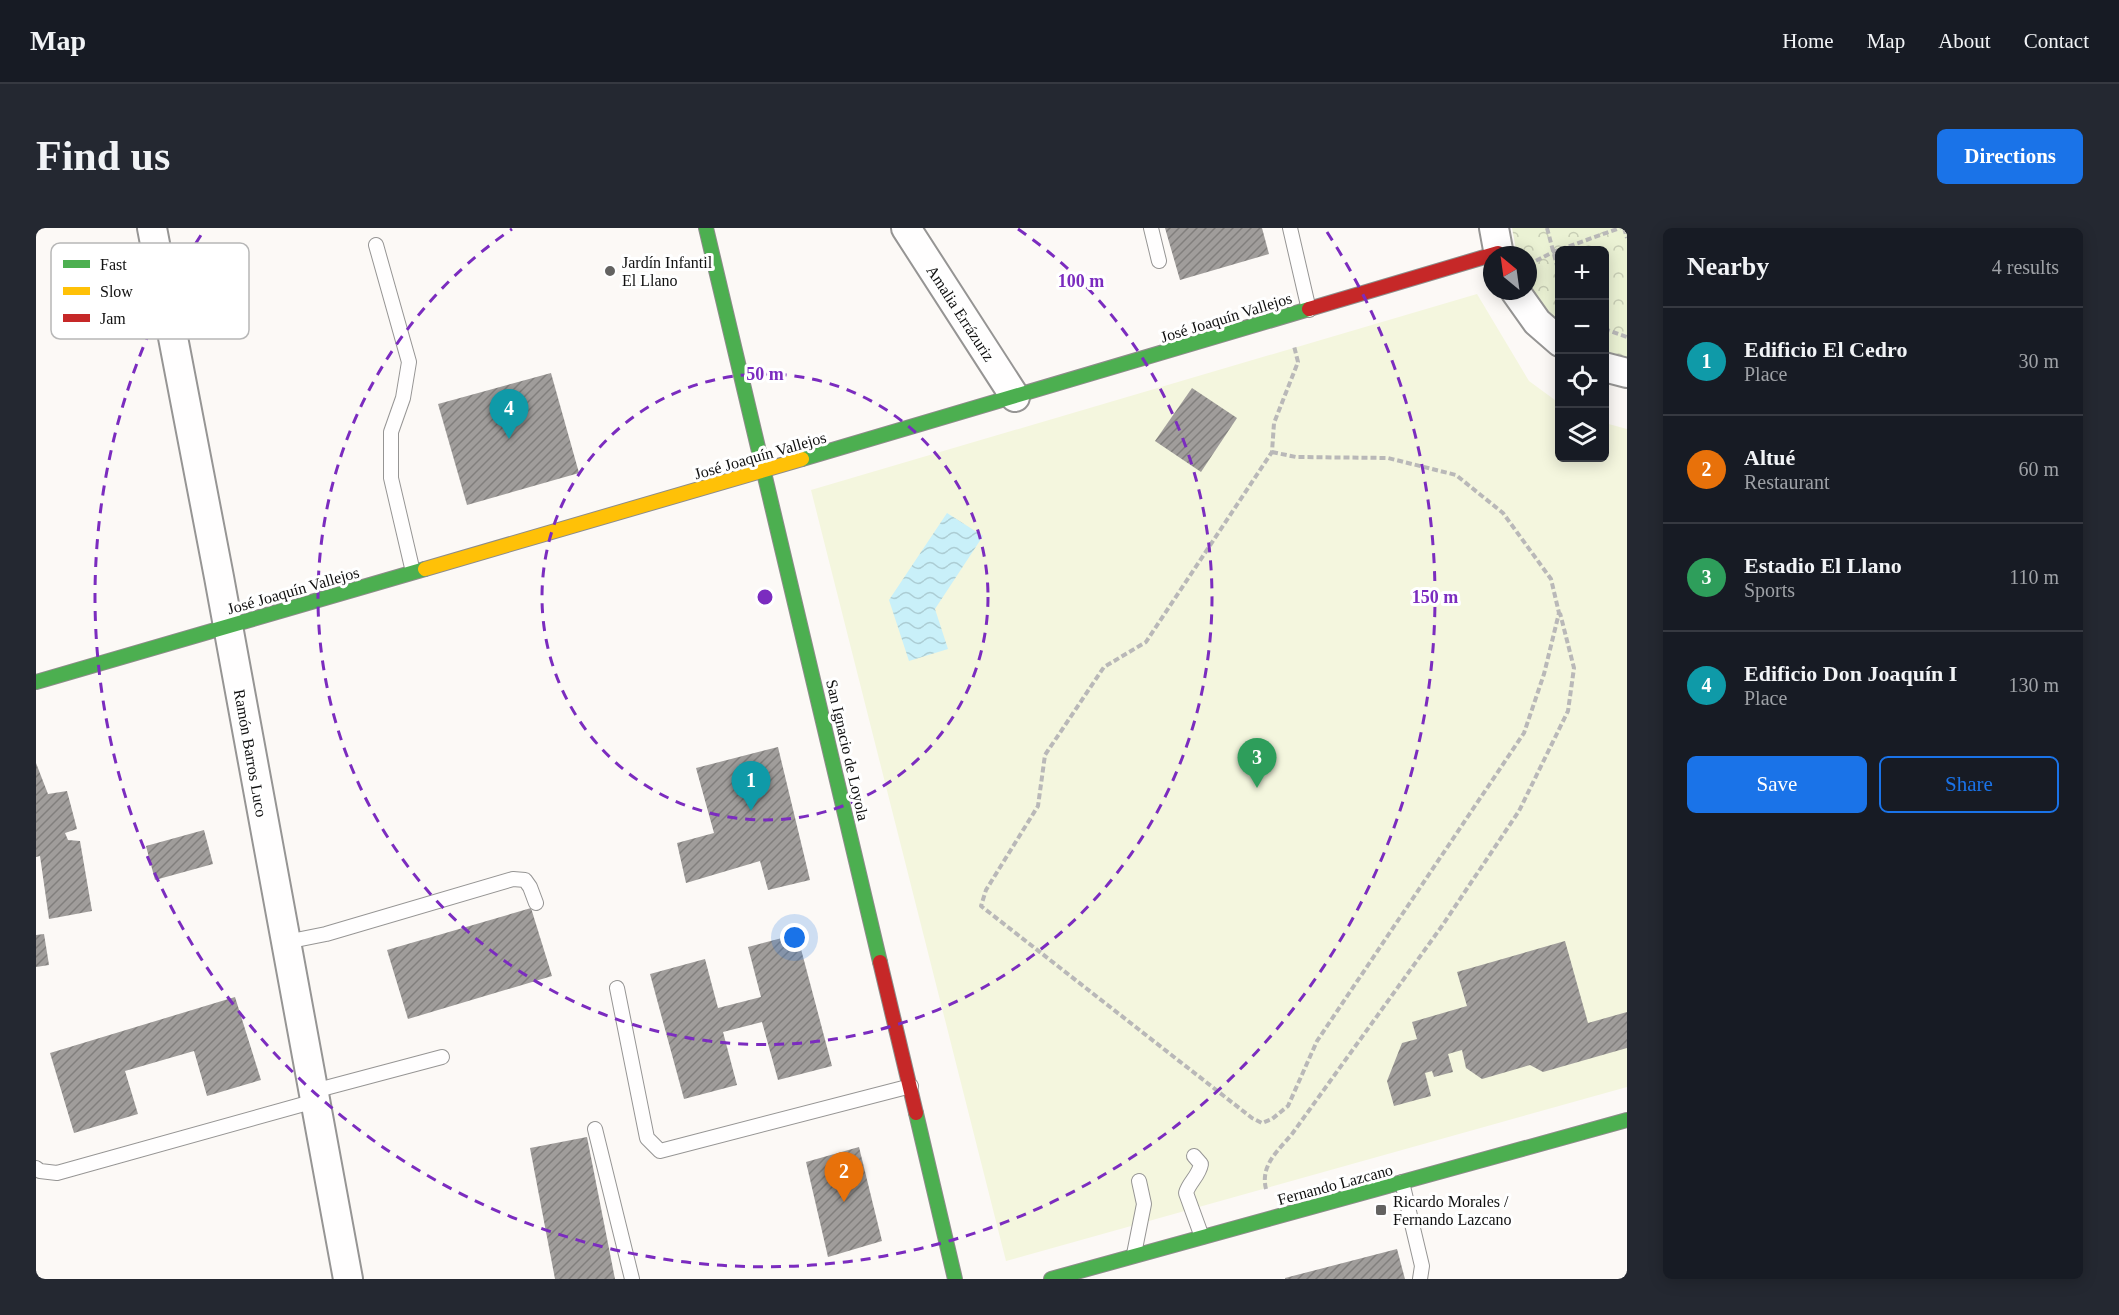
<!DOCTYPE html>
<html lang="en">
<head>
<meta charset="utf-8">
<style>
  :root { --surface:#171b24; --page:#242831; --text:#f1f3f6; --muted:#9ea1a6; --line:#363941; --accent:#1a73e8 }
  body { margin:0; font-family:Georgia,serif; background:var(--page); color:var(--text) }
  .controls { position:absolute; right:18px; top:18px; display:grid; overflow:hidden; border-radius:9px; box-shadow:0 3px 15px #0003 }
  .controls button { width:54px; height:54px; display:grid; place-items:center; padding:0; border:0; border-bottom:2px solid var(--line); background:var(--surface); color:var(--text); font:30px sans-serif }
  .compass { position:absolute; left:1447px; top:18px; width:54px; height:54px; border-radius:50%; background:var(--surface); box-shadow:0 3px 15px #0003; rotate:331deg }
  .you { position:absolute; left:759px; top:710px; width:21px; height:21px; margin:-15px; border:4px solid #fff; border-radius:50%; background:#1a73e8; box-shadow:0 0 0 9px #1a73e833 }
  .badge { display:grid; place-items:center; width:39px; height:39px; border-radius:50%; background:var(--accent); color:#fff; font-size:20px; font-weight:700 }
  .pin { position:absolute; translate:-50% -50px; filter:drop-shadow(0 2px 3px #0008) }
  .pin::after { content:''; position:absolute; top:32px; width:21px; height:18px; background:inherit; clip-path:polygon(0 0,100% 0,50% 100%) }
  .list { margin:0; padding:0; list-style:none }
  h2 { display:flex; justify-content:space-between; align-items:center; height:78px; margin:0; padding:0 24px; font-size:26px }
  h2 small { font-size:20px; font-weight:400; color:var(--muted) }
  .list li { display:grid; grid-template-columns:39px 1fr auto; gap:18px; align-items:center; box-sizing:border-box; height:108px; padding:0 24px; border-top:2px solid var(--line) }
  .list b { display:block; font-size:22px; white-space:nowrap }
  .list p { margin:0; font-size:20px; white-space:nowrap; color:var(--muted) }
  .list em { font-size:20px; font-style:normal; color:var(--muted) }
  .actions { display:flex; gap:12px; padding:18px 24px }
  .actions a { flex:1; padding:14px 0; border:2px solid var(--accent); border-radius:9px; text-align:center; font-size:21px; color:var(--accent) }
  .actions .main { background:var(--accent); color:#fff }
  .icon { flex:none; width:33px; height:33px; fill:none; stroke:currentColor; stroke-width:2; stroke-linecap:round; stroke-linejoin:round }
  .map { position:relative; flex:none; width:1591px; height:1051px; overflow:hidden; border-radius:9px }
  header { display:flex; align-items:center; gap:36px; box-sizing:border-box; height:84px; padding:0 30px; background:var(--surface); border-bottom:2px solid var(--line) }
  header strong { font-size:28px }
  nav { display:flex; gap:33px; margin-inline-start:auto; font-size:21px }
  .intro { display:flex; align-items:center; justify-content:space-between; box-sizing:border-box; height:144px; padding:0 36px }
  h1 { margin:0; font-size:42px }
  .button { padding:15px 27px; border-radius:9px; background:var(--accent); color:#fff; font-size:21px; font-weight:700 }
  main { display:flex; gap:36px; padding:0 36px }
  aside { flex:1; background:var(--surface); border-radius:9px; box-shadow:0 3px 15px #0003 }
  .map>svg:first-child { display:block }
  .park { fill:url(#park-crowns) }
  .pitch { fill:#f4f6de }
  .water { fill:url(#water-waves) }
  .building { fill:url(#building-hatch) }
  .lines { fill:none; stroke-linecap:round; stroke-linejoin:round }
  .lane-casing { stroke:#969594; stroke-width:16 }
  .street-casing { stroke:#969594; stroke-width:32 }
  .fast-casing { stroke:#8d8c8a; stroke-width:16 }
  .slow-casing { stroke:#8d8c8a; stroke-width:16 }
  .jam-casing { stroke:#8d8c8a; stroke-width:16 }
  .path { stroke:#b9b8b8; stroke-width:4; stroke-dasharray:6 3; stroke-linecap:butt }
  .lane { stroke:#fffefe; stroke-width:14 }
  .street { stroke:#fffefe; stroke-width:28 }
  .fast { stroke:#4caf50; stroke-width:14 }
  .slow { stroke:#ffc107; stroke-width:14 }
  .jam { stroke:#c62828; stroke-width:14 }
  .ring { fill:none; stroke:#7b2cbf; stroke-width:3; stroke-dasharray:10 8 }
  .poi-dot { fill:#636260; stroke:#fff; stroke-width:2 }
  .labels { text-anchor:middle; stroke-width:6; stroke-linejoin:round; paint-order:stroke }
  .poi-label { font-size:16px; fill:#101010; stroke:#fff; text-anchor:start }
  .street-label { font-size:16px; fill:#101010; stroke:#fff }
  .key { fill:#fff; stroke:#b7b7b7; stroke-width:1.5 }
  .key-label { font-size:16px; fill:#101010 }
  .centre { fill:#7b2cbf; stroke:#fff; stroke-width:3 }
  .ring-label { font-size:18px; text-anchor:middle; font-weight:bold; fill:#7b2cbf; stroke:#fff; stroke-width:6; stroke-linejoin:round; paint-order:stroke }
</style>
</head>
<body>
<header>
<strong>Map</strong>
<nav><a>Home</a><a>Map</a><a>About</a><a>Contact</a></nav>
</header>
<div class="intro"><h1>Find us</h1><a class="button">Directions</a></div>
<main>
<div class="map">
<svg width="1591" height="1051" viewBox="0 0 1591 1051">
  <defs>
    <pattern id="park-crowns" width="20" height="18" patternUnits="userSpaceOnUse" patternTransform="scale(1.5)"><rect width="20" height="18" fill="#ebf2d4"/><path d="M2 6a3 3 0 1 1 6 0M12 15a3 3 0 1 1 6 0" fill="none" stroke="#c8ceb5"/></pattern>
    <pattern id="water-waves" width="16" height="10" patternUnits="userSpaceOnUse" patternTransform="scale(1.5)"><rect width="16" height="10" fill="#c9f0f9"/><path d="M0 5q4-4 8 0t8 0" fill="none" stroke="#accdd4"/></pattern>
    <pattern id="building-hatch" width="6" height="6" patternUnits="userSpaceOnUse" patternTransform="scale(1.5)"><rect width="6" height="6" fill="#a09d9b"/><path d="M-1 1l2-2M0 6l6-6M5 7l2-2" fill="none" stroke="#817f7d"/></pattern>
  </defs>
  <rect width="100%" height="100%" fill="#fcf9f6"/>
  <polygon class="park" points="1476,0 1591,0 1591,137 1569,132 1568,22 1524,22 1523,103 1501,74 1492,54 1492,27 1481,27"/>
  <polygon class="pitch" points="1441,66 1493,153 1523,175 1524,230 1568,230 1569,195 1591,201 1591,859 970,1033 775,262"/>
  <polygon class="water" points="911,285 947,308 899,381 912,421 873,433 853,372"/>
  <g class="building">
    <polygon points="1129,0 1226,0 1233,26 1144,52"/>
    <polygon points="515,145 543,245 431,277 402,176"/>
    <polygon points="1156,160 1201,190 1165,244 1119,213"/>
    <polygon points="742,519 774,652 732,662 724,633 650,655 641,615 678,605 660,540"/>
    <polygon points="0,535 12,566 31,563 41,601 29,605 32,612 44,613 56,683 13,691 4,628 0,629"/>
    <polygon points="168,602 177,636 119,652 110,618"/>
    <polygon points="495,680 516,748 372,791 351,722"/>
    <polygon points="8,706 13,737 0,739 0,707"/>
    <polygon points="761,706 796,838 742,852 726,794 687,804 701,857 648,871 614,746 669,731 682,780 725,769 712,719"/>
    <polygon points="1529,713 1552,795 1591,784 1591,820 1507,844 1494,837 1446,851 1430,840 1426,822 1412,826 1417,844 1398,849 1396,843 1389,845 1395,868 1358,878 1351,853 1366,815 1381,811 1376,794 1431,778 1421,744"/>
    <polygon points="199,769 225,852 171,868 158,823 89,843 102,886 38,905 14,825"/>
    <polygon points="551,909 579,1051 519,1051 494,920"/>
    <polygon points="823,919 846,1013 792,1029 770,934"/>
    <polygon points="1361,1021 1369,1051 1249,1051 1249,1050"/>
  </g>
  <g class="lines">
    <g class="lane-casing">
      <g id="lane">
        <polyline points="1115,0 1123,33"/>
        <polyline points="1254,0 1273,82"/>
        <polyline points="340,17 373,134 367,170 355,204 355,250 377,344"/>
        <polyline points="250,714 290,706 477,651 489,652 494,659 500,675"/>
        <polyline points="581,760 611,910 624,923 875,858"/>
        <polyline points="278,863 406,829"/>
        <polyline points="559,901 596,1051"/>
        <path d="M1158,928L1165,936C1163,948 1153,954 1150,965L1166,1009"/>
        <polyline points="0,940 4,943 21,945 279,873"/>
        <polyline points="1366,954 1386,1038 1384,1051"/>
        <polyline points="1098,1026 1108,976 1103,953"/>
      </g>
    </g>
    <g class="street-casing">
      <g id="street">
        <polyline points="116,0 183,349 312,1051"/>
        <polyline points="870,0 979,169"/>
        <polyline points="1458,0 1463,27"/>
        <polyline points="1479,63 1501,94 1524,114"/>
        <polyline points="1568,139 1591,145"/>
      </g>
    </g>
    <g class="fast-casing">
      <g id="fast">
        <polyline points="670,0 844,734"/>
        <polyline points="766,231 1273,81"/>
        <polyline points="0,454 389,341"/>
        <polyline points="880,885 919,1051"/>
        <polyline points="1015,1051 1591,892"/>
      </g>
    </g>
    <g class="slow-casing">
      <polyline id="slow" points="389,341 766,231"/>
    </g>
    <g class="jam-casing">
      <g id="jam">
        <polyline points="1273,81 1462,25"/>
        <polyline points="844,734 880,885"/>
      </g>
    </g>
    <g class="path">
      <polyline points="1511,0 1524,49"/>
      <polyline points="1588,0 1591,10"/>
      <polyline points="1492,37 1517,24 1584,0"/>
      <polyline points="1568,101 1591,109"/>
      <polyline points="1236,224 1260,229 1352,230 1420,247 1467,285 1515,351 1523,385 1508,446 1488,505 1281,813 1252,878 1236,891 1226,895 1216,890 945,678 950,662 1002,578 1009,527 1068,439 1110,414 1236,224 1238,195 1262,134 1258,118"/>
      <path d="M1230,961C1224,937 1242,923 1256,906L1406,698L1483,583L1532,483L1538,440L1524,385"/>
    </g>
    <use href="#lane" class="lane"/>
    <use href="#street" class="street"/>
    <use href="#fast" class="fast"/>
    <use href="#slow" class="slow"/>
    <use href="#jam" class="jam"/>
  </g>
  <g class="ring">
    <circle cx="729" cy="369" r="223"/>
    <path d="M982 1A447 447 0 1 1 476 1"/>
    <path d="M1291 4A670 670 0 1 1 167 4"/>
  </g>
  <g class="poi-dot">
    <circle cx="574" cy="43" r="6"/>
    <rect x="1339" y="976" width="12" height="12" rx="3"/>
  </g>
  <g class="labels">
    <g class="poi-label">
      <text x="586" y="40">Jardín Infantil<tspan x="586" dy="18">El Llano</tspan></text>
      <text x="1357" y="979">Ricardo Morales /<tspan x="1357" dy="18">Fernando Lazcano</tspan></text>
    </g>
    <g class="street-label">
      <text transform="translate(925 85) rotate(57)" y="6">Amalia Errázuriz</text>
      <text transform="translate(1190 89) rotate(-17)" y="6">José Joaquín Vallejos</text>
      <text transform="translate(724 227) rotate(-16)" y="6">José Joaquín Vallejos</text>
      <text transform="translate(257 362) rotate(-16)" y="6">José Joaquín Vallejos</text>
      <text transform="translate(812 522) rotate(77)" y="6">San Ignacio de Loyola</text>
      <text transform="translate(215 525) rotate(80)" y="6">Ramón Barros Luco</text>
      <text transform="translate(1299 956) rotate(-15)" y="6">Fernando Lazcano</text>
    </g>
  </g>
  <rect x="15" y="15" width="198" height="96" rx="9" class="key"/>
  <rect x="27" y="32" width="27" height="8" fill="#4caf50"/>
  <rect x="27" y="59" width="27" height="8" fill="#ffc107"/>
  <rect x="27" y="86" width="27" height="8" fill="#c62828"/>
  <g class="key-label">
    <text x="64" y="42">Fast</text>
    <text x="64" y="69">Slow</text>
    <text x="64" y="96">Jam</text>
  </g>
  <circle cx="729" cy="369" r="9" class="centre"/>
  <g class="ring-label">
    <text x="1045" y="59">100 m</text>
    <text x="729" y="152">50 m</text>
    <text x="1399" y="375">150 m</text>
  </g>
</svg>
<div class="controls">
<button>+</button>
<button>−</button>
<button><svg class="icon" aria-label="locate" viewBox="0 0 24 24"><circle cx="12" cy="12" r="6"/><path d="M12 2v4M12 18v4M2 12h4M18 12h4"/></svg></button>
<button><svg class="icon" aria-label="layers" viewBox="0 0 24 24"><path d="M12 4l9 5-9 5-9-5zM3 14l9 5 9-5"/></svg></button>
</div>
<svg class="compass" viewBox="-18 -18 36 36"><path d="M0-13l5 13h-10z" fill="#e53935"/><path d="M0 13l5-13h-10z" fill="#9ea1a6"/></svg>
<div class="you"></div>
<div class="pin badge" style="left:715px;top:583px;background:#0f9aa8">1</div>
<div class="pin badge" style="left:808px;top:974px;background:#e8710a">2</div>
<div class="pin badge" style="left:1221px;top:560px;background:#2e9e5b">3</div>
<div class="pin badge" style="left:473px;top:211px;background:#0f9aa8">4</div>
</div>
<aside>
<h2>Nearby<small>4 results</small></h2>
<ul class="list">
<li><span class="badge" style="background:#0f9aa8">1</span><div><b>Edificio El Cedro</b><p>Place</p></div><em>30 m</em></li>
<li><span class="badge" style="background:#e8710a">2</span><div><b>Altué</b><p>Restaurant</p></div><em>60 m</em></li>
<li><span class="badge" style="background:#2e9e5b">3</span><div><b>Estadio El Llano</b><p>Sports</p></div><em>110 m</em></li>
<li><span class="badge" style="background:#0f9aa8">4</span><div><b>Edificio Don Joaquín I</b><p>Place</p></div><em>130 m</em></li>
</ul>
<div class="actions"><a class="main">Save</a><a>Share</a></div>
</aside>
</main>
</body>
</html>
